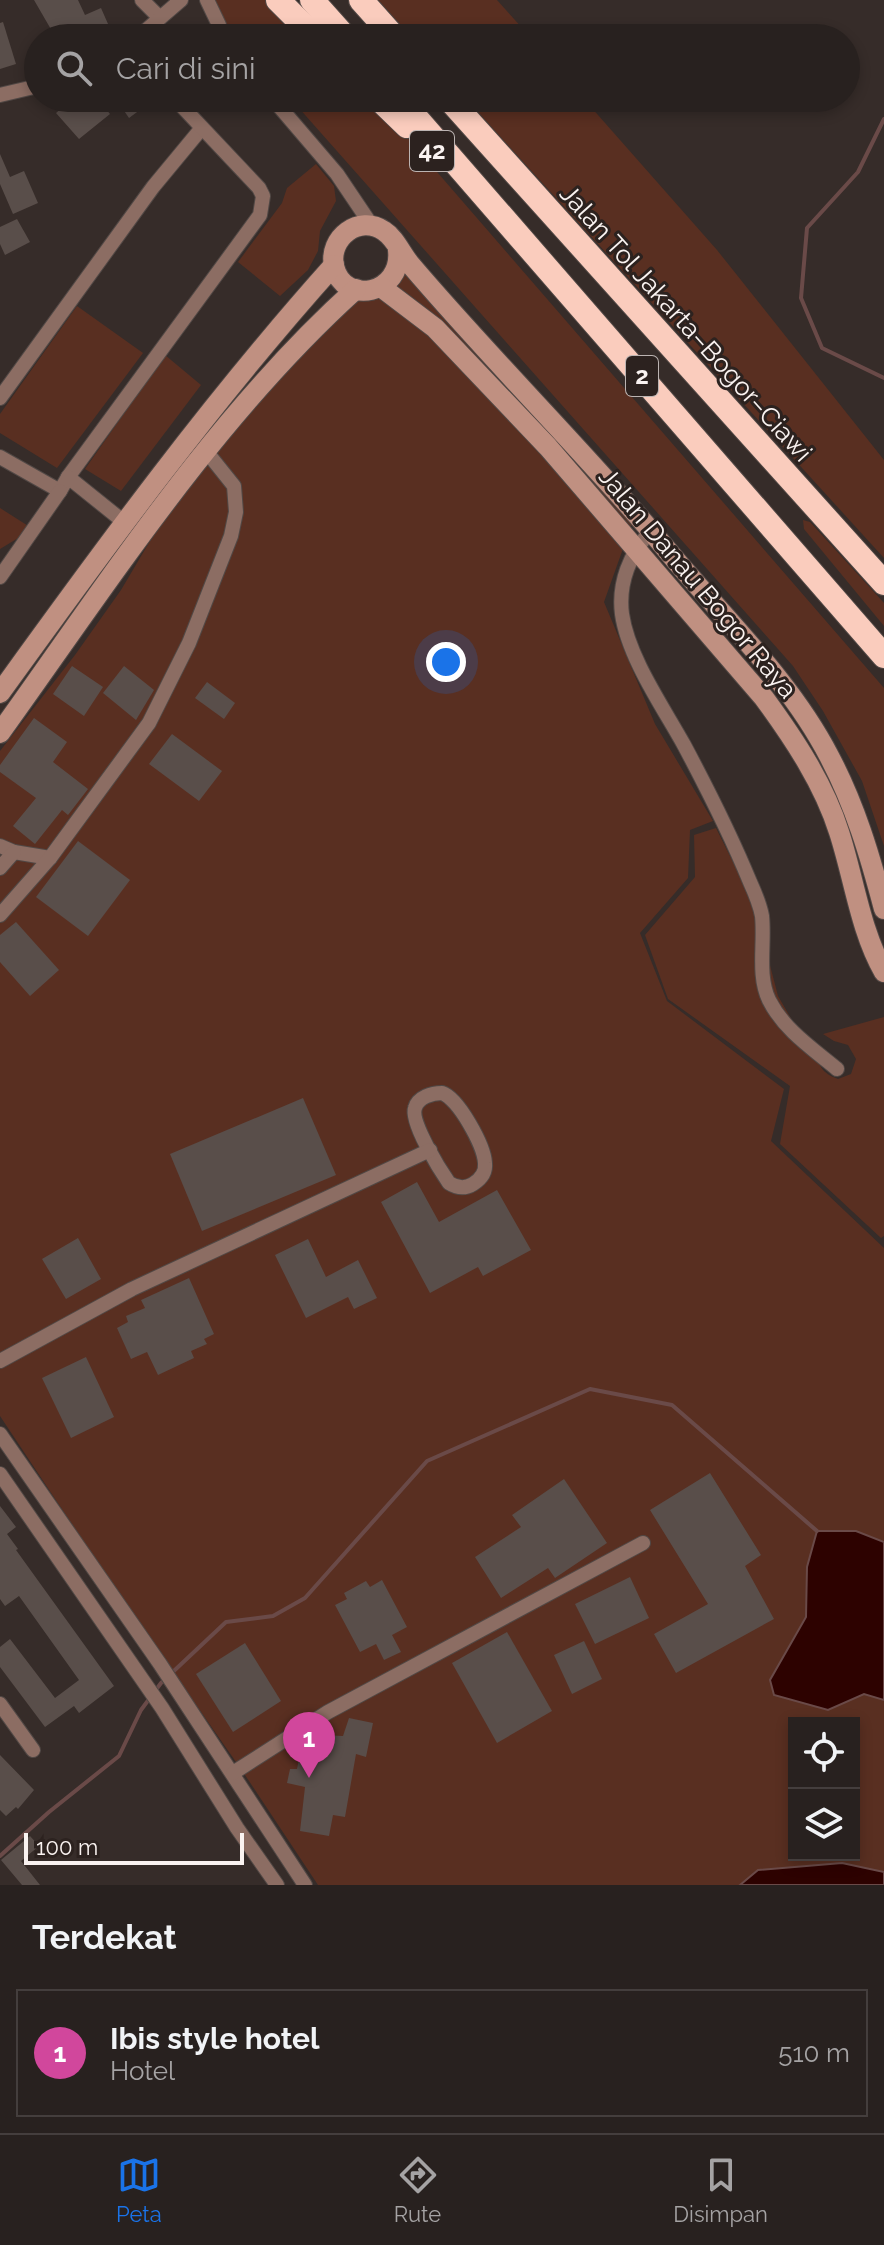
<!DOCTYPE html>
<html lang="id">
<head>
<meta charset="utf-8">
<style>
  :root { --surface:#28211f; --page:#342e2c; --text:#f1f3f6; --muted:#a5a3a4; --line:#443e3d; --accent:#1a73e8 }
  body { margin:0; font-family:Raleway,sans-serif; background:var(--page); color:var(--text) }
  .controls { position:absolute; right:24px; bottom:24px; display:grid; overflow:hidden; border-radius:0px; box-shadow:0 4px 12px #0003 }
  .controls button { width:72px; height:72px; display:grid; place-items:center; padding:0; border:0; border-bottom:2px solid var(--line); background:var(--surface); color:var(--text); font:40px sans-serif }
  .scale { position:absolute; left:24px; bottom:20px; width:220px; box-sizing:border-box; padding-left:8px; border:4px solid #faf3f1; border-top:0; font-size:22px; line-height:28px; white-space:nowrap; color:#faf3f1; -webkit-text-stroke:6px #2c221f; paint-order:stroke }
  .you { position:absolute; left:446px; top:662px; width:28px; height:28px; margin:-20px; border:6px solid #fff; border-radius:50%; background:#1a73e8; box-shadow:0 0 0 12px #1a73e833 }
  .badge { display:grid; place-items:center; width:52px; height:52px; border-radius:50%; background:var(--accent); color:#fff; font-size:26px; font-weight:700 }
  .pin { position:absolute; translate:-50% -66px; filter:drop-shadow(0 2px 4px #0008) }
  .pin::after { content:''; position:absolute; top:42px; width:28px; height:24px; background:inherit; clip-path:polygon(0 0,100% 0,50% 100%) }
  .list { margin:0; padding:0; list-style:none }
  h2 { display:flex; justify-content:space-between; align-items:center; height:104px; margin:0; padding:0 32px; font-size:34px }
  h2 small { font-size:26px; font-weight:400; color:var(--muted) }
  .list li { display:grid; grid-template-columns:52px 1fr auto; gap:24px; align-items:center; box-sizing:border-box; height:128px; margin:0 16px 16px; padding:0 16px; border:2px solid var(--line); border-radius:0px }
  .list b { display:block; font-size:30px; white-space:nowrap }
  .list p { margin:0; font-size:26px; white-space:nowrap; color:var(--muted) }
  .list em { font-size:26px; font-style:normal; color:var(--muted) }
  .icon { flex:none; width:44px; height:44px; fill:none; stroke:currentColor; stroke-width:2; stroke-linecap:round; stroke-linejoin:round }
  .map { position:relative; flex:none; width:884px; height:1885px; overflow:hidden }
  .search { position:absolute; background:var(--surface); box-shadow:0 4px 12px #0003; left:24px; right:24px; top:24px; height:88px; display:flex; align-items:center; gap:20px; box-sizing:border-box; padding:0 28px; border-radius:44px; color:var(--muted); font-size:30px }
  .sheet { height:248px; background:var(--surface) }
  nav { display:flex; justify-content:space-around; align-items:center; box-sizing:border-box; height:112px; border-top:2px solid var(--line); background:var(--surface); font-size:22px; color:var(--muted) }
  nav a { display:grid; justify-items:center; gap:4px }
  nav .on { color:var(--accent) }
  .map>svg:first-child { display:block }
  .green { fill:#592f21; fill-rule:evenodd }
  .water { fill:#2d0200; stroke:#6a4a48; stroke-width:2 }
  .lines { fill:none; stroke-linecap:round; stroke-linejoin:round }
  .stream { stroke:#6a4a48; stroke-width:4 }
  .building { fill:#594e4a }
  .street-casing { stroke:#514845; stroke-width:16 }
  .secondary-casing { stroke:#514845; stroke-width:22 }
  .highway-casing { stroke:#514845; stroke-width:26 }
  .street { stroke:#8c6d63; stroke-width:14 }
  .secondary { stroke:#c09081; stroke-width:20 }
  .highway { stroke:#faccbd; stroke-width:24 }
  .labels { text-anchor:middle; stroke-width:6; stroke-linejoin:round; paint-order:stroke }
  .shield { fill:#2c221f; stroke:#bcb4b2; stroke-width:2 }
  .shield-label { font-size:24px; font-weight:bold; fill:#faf3f1 }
  .street-label { font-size:26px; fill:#faf3f1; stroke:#2c221f }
</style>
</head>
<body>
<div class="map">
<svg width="884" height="1885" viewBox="0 0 884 1885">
  <rect width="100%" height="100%" fill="#362c29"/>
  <g class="green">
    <polygon points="204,0 288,0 321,38 237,38"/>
    <polygon points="378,0 497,0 531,38 412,38"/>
    <polygon points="290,98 373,98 884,688 884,846 862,781 823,711 793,666"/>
    <polygon points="465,98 583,98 717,250 884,460 884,558"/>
    <polygon points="316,164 334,186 336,201 320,231 318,251 308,270 280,296 238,262 282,203 287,188"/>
    <path d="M398,250L635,515L604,602L655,724L713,821L690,830L688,878L640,933L667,1001L784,1089L771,1141L884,1248V1885H318L243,1772L115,1589L0,1416V751L75,655L121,590L150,541L267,372L371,290ZM794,1723H854V1855H794Z"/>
    <polygon points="77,306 143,353 57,468 0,433 0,414"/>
    <polygon points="165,355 201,385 121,491 85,469"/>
    <polygon points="0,508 33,529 0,549"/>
    <polygon points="803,520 810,522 884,603 884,626 804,529"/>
    <path d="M716,828L754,904L778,996L796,1027L817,1050C818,1066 822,1073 838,1079L851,1074L856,1059L848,1045L834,1041L823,1034L884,1017V1236L881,1238L780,1144L790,1086L668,999L645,935L695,877L694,835Z"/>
  </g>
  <g class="water">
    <polygon points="817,1531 856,1531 884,1542 884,1700 864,1694 828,1710 774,1695 770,1680 806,1617 807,1567"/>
    <polygon points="842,1863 884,1872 884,1885 740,1885 758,1870"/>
  </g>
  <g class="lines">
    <g class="stream">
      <polyline points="884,119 858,172 807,228 801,298 822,348 884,378"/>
      <polyline points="0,1856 49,1812 119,1756 141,1710 161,1683 226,1622 273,1616 305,1598 427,1461 590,1389 672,1405 817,1531"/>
    </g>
  </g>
  <g class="building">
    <polygon points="34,0 78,0 85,15 101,8 112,33 102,38 56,38"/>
    <polygon points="3,22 16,64 0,69 0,23"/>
    <polygon points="74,98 82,106 91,98 97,98 110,114 79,139 56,113"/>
    <polygon points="130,98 156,98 129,118 120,105"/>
    <polygon points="0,154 10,177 24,171 38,203 13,214 0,184"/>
    <polygon points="17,219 30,242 5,255 0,244 0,227"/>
    <polygon points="72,666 103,687 84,716 53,694"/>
    <polygon points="124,666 154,690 136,720 103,693"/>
    <polygon points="207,682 235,703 224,719 195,698"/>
    <polygon points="34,718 67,742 53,762 88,789 68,815 62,810 35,844 13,826 36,798 0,772 0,765"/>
    <polygon points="172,734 222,771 199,801 149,764"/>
    <polygon points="78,841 130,880 88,936 36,897"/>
    <polygon points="16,922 59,970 30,996 0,962 0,935"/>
    <polygon points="303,1098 336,1175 202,1231 170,1154"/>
    <polygon points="417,1182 439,1222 497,1190 531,1250 483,1276 478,1267 430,1293 381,1202"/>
    <polygon points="78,1238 101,1279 66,1299 42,1259"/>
    <polygon points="308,1239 326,1277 358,1260 377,1298 354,1309 348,1297 306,1318 275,1255"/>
    <polygon points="189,1278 214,1334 204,1339 207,1344 191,1351 194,1358 158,1375 147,1352 131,1359 117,1328 128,1322 126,1316 145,1308 141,1300"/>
    <polygon points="86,1357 114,1417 71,1438 42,1378"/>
    <polygon points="710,1473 761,1555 745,1566 774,1619 676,1673 654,1634 708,1604 650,1510"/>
    <polygon points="564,1479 607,1543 555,1578 548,1568 501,1598 475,1557 521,1527 512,1515"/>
    <polygon points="0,1506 16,1527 7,1534 18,1549 16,1550 114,1686 79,1713 74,1706 45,1727 0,1667 0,1647 10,1639 55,1698 79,1680 19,1596 5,1606 0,1599"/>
    <polygon points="630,1577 649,1618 595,1644 575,1604"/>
    <polygon points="382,1580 407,1627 392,1635 401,1652 384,1660 376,1644 360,1652 335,1605 347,1599 344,1593 366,1581 370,1587"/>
    <polygon points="507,1632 552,1711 497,1743 452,1663"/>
    <polygon points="584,1641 602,1679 572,1694 554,1655"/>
    <polygon points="245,1643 281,1701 233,1732 196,1674"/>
    <polygon points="349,1718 373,1723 366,1757 356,1754 345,1817 333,1815 329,1836 300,1831 305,1787 287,1783 290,1769 297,1769 300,1754 306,1756 309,1746 318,1746 322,1735 343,1736"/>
    <polygon points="0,1755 34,1790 18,1809 16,1807 6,1816 0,1810"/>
    <polygon points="30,1836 39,1846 21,1861 40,1885 22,1885 1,1860"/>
  </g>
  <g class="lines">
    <g class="street-casing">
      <g id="street">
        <polyline points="142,0 159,17"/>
        <polyline points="207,0 219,25 221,38"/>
        <polyline points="137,38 181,0"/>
        <polyline points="0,95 38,86"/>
        <polyline points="272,98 337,174 372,226"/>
        <polyline points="0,398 153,187 201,129"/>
        <polyline points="0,457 60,491 68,477 260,215 263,196 259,188 177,101"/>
        <polyline points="68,477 124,522"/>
        <path d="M651,531C630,553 618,583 622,614C628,657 663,707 684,745C708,790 731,836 750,882C755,893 760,905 762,916C765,944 757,975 769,1000C784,1030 813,1049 837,1069"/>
        <polyline points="0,577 60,491"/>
        <polyline points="0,846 14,852 50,858"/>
        <polyline points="0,868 14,852"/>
        <polyline points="0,915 50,858 149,723 189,643 231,536 236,512 234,486 206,451"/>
        <path d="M442,1093C458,1098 484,1145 485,1163C486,1172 481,1179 473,1184C465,1189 457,1188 449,1183C440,1170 410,1122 415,1108C418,1097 432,1093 442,1093Z"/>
        <polyline points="0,1361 132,1289 430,1150"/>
        <polyline points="0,1434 160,1664 305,1885"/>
        <polyline points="0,1474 162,1708 237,1828 277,1885"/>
        <polyline points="0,1704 33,1750"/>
        <polyline points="233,1773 328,1712 643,1543"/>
      </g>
    </g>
    <g class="secondary-casing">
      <g id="secondary">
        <path d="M398,250C403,294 344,307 334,266C328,238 359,214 384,231C395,238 401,253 410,264C483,350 563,430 637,515C656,536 673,558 692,579C740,634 795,690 829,756C855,805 870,856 884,909"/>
        <path d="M381,287L435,328L548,447L764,698C794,739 824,784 839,832C854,878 860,930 884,972"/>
        <path d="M0,693C106,546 213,400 334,265"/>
        <path d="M0,733C109,581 216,415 356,289"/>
      </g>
    </g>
    <g class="highway-casing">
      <g id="highway">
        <polyline points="278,0 316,38"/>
        <polyline points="312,0 346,38"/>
        <polyline points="361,0 395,38"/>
        <polyline points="378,98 407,126"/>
        <polyline points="399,98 884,656"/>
        <polyline points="448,98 884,583"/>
      </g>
    </g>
    <use href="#street" class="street"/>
    <use href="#secondary" class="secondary"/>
    <use href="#highway" class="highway"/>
  </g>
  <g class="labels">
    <g class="shield">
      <rect x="410" y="131" width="44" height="40" rx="6"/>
      <rect x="626" y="356" width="32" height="40" rx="6"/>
    </g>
    <g class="shield-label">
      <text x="432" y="159">42</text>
      <text x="642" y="384">2</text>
    </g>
    <g class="street-label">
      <text transform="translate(686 323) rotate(48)" y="9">Jalan Tol Jakarta–Bogor–Ciawi</text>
      <text transform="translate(698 583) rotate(50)" y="9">Jalan Danau Bogor Raya</text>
    </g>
  </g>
</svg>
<div class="controls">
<button><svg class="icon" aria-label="locate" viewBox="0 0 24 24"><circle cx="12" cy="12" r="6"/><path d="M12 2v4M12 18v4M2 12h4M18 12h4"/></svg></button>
<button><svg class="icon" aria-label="layers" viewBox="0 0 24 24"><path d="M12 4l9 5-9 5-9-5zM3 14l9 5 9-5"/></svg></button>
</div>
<div class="scale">100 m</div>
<div class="you"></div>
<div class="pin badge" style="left:309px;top:1778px;background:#d1479c">1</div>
<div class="search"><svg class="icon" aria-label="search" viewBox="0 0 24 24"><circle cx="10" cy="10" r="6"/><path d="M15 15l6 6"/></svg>Cari di sini</div>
</div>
<section class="sheet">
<h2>Terdekat<small></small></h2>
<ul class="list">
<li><span class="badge" style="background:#d1479c">1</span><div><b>Ibis style hotel</b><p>Hotel</p></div><em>510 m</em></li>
</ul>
</section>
<nav>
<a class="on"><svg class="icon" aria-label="map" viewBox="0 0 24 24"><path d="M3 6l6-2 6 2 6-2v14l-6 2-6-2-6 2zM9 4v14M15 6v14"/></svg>Peta</a>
<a><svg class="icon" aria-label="directions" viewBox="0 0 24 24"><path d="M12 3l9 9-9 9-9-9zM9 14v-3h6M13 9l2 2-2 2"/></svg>Rute</a>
<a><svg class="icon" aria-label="saved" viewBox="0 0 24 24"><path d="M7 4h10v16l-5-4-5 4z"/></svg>Disimpan</a>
</nav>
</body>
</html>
